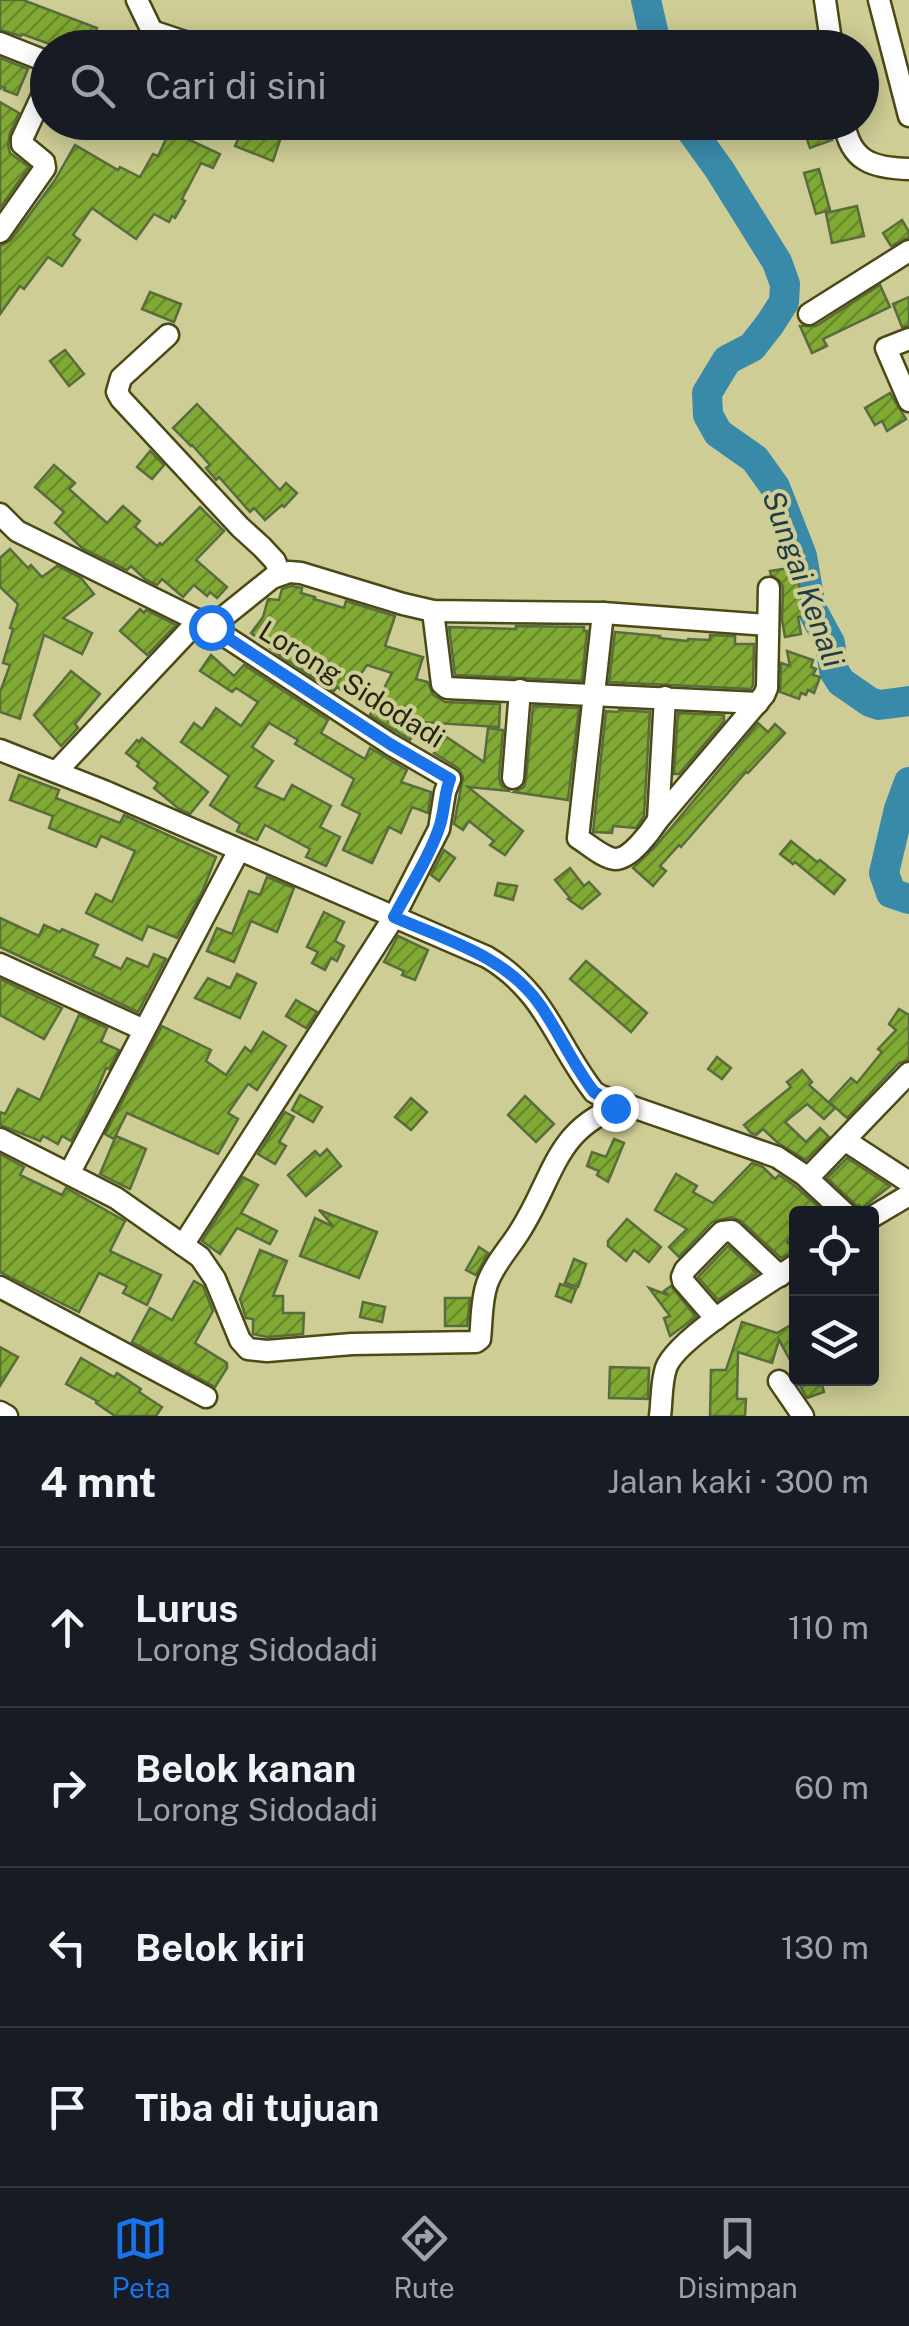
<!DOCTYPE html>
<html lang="id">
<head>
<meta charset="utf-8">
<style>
  :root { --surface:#171b24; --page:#20242c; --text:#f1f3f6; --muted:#9ea1a6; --line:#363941; --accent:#1a73e8 }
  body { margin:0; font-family:"Public Sans",sans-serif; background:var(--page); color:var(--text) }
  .controls { position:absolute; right:30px; bottom:30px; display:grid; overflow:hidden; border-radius:10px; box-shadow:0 5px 25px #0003 }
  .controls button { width:90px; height:90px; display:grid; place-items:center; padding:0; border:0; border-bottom:2px solid var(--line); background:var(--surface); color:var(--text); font:50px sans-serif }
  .stop { position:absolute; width:30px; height:30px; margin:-22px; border:8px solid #1a73e8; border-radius:50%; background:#fff }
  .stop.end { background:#1a73e8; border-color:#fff; box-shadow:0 2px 10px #0008 }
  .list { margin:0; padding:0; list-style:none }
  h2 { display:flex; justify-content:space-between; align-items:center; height:130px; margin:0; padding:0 40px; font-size:42px }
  h2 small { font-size:32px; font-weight:400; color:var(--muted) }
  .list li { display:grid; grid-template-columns:65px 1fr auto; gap:30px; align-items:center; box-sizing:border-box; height:160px; padding:0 40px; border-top:2px solid var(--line) }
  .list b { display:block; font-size:38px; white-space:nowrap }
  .list p { margin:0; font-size:32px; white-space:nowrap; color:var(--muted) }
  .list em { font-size:32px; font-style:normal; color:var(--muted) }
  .icon { flex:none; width:55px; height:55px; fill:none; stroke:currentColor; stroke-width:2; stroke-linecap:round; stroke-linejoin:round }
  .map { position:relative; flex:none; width:909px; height:1416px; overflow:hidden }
  .search { position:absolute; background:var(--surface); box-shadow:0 5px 25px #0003; left:30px; right:30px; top:30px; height:110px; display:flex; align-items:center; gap:25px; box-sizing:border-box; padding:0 35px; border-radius:55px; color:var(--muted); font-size:38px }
  .sheet { height:770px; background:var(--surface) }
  nav { display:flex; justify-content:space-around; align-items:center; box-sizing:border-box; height:140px; border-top:2px solid var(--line); background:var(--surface); font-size:28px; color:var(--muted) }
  nav a { display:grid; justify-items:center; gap:5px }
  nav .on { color:var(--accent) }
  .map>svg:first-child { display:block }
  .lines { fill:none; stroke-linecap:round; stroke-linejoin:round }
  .river { stroke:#398aa9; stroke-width:30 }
  .building { fill:url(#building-hatch); stroke:#596c3d; stroke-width:2.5 }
  .minor-casing { stroke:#4b4914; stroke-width:25 }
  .minor { stroke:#fff; stroke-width:20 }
  .route { stroke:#1a73e8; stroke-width:12 }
  .labels { text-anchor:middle; stroke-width:8; stroke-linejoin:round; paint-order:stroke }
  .street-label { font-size:28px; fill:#262610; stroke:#cecd96 }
  .water-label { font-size:30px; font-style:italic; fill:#223c46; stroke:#cecd96 }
</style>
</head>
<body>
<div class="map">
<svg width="909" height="1416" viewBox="0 0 909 1416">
  <defs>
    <pattern id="building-hatch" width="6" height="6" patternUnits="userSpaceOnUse" patternTransform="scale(2.5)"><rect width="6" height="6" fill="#80aa33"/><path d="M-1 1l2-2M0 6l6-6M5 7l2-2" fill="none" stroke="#698a2a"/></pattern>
  </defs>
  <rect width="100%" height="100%" fill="#cecd96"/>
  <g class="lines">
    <g class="river">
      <polyline points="646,0 657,48"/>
      <polyline points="685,122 719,169 777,262 785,284 784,302 770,324 752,347 727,360 707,393 708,415 718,433 755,459 775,487 802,556 811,608 830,643 834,671 841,682 870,702 879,705 909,701"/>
      <polyline points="909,782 899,809 884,873 891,893 909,899"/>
    </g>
  </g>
  <g class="building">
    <polygon points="0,0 23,0 97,28 90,48 61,48 22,34 21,36 0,30"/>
    <polygon points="0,58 28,69 17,95 4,90 5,88 2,87 0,89"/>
    <polygon points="0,102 19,113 10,133 8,145 10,153 29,167 0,208"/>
    <polygon points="248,122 286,122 273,161 235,146 243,128 246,129"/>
    <polygon points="801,122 826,122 832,140 810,148"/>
    <polygon points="169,133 180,138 181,136 220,154 213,168 201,163 182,199 185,201 175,218 172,216 169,222 154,214 136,239 92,208 73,235 80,240 62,266 48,257 24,289 20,286 0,314 0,246 11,240 55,180 75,145 118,170 120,167 140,177 153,154 158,156"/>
    <polygon points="819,169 830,210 816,214 804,173"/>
    <polygon points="857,206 864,236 832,243 826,213"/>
    <polygon points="902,220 909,232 909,237 891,246 883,233"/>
    <polygon points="880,285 890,307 823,339 827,346 812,353 800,326 816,326"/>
    <polygon points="150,292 181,304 174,322 142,309"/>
    <polygon points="909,297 909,326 902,327 893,304"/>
    <polygon points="65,350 84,374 69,386 50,361"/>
    <polygon points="890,393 906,419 887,431 882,421 875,425 865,408"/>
    <polygon points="197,404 280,490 286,483 297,493 284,507 282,505 265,520 254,508 250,512 219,477 216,480 206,468 210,465 192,445 191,446 173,428"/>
    <polygon points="150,451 164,465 152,479 137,467"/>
    <polygon points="54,465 75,483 69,489 107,523 123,506 140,521 135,527 157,546 160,543 162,545 200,507 224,531 196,560 227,587 217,598 210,592 207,596 194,585 183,597 162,579 157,585 145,579 131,566 127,570 82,548 55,523 64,512 35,487"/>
    <polygon points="10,549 28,568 31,565 42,577 57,566 81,578 94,594 63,618 92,633 82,654 44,635 20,719 0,712 0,692 10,665 3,663 13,629 10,628 18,604 0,587 0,558"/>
    <polygon points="796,567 804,616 798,617 801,634 785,637 782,620 783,587 780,581 771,575 770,571"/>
    <polygon points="291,586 302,588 301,593 315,597 314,599 344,608 346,601 395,616 385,646 423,657 416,679 428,682 433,695 445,702 500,704 499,727 419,722 410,740 370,715 392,673 367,665 347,694 337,687 334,691 279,655 251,633 263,617 268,599 279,600 282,589"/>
    <polygon points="140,609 144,613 146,610 176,625 147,655 120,631"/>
    <polygon points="516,626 584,627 584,631 587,631 582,681 455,675 449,627 516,629"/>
    <polygon points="615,632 660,636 659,638 688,641 688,639 710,640 710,635 735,636 735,644 754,644 753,685 751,689 609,682"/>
    <polygon points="787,651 813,660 811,667 816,669 813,675 820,677 814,693 808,690 806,695 801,693 799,699 780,692 781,663 790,666"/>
    <polygon points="211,655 234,676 244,665 328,720 321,733 365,759 370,748 407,770 401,782 431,792 428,813 412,807 401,833 389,827 372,863 343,850 360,814 342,805 354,779 295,744 298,740 269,723 252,747 273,761 255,787 284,800 292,785 331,806 320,827 340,837 326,866 306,857 310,849 265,825 257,840 237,831 240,824 210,805 229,776 181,742 194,723 202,729 216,708 241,726 258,702 236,688 232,692 200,671"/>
    <polygon points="71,671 100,694 75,724 78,728 61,746 34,715"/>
    <polygon points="533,706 579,708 568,800 514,792 524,787 526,780"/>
    <polygon points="619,710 650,712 644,816 636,828 613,826 612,833 593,832 606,711 618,712"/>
    <polygon points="678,713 724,715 724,721 679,774 674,774"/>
    <polygon points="758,723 768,732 775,724 785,733 748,773 746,772 681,847 679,845 660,866 666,871 653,886 633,868 656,846"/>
    <polygon points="488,728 503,730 499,778 501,785 510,791 468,787 523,831 505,855 490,845 494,841 469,821 463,830 454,824 463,777 458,768 434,753 445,736 484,762"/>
    <polygon points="142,738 208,792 190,814 179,809 154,788 158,783 137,766 139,763 126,753 137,740 139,742"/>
    <polygon points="19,775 59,790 56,798 120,823 124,815 216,857 203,890 177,938 148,926 142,940 86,913 96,894 112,902 135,851 101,836 96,847 49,828 53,816 10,800"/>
    <polygon points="791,841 817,862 820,860 845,880 834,894 795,862 793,864 780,854"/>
    <polygon points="444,850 455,858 439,881 431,875"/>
    <polygon points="570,868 584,886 589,882 600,894 582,909 568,899 570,898 555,880"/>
    <polygon points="267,877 294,888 277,932 251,921 234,962 207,951 217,928 232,934 249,891 260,895"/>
    <polygon points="498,883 517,886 513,900 495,895"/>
    <polygon points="324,912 344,922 335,941 344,946 337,961 331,958 325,970 312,963 318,952 307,947"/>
    <polygon points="0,918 39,936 44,925 60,932 62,929 98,945 93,956 121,969 127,958 148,967 154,954 166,959 138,1012 0,947"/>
    <polygon points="398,936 428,950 415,980 402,975 404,971 384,962"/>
    <polygon points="586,961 647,1013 631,1032 570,979"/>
    <polygon points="237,974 256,983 240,1018 195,998 208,978 230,988"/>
    <polygon points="0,979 62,1008 44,1039 0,1015"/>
    <polygon points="296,1000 317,1012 306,1028 286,1016"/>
    <polygon points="899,1009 909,1015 909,1060 899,1063 847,1118 829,1102 851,1078 857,1083 882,1052 878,1049 896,1030 889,1024"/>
    <polygon points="79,1015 107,1028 101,1042 119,1050 109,1069 106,1068 93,1099 71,1141 62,1136 58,1144 43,1136 40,1141 0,1125 0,1112 5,1114 18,1089 40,1100"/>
    <polygon points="162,1026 211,1050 206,1061 226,1075 245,1047 251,1052 263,1032 286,1046 257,1090 248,1084 228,1113 238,1119 218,1154 127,1113 114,1139 105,1134"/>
    <polygon points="717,1057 731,1068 722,1079 708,1069"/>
    <polygon points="802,1070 812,1082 809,1085 835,1108 824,1119 807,1104 785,1122 806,1142 820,1128 829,1137 806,1160 778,1143 763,1129 756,1135 751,1133 744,1125 791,1087 787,1082"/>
    <polygon points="300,1095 322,1107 313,1122 292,1110"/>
    <polygon points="525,1096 554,1124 536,1142 508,1115"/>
    <polygon points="411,1098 427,1112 411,1130 395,1117"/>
    <polygon points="285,1112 294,1117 279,1142 286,1146 275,1164 258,1154"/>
    <polygon points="116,1136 146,1149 130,1189 100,1174"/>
    <polygon points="614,1139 624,1143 608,1182 597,1175 599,1171 587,1166 592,1152 606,1157"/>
    <polygon points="327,1149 341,1166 306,1196 288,1175 315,1151 320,1156"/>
    <polygon points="0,1154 24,1167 20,1175 62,1195 66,1188 125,1221 110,1251 161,1275 147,1305 123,1293 127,1286 99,1273 79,1312 0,1272"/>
    <polygon points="847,1158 890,1186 862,1208 859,1205 858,1207 827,1178"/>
    <polygon points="752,1163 763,1167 775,1179 779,1175 795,1186 820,1208 815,1214 796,1214 796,1232 787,1242 796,1251 781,1258 741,1221 731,1217 712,1222 679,1257 669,1247 687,1229 655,1210 676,1174 697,1186 693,1192 713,1203"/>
    <polygon points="243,1177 258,1185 241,1213 277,1231 270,1244 237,1228 220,1254 202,1241"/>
    <polygon points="319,1210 377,1232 359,1278 300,1256 315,1218 334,1227"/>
    <polygon points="627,1219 661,1247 649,1262 634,1250 626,1261 608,1246 608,1241"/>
    <polygon points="728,1246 757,1273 718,1300 698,1277"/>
    <polygon points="479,1247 488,1253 476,1275 466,1270"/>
    <polygon points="260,1250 287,1261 273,1296 283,1296 283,1313 304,1313 303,1334 267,1337 253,1334 253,1319 246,1318 240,1299"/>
    <polygon points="574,1259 586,1264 578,1287 565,1283"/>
    <polygon points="194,1281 203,1286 213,1311 195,1343 227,1363 227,1368 215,1387 132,1342 150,1308 172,1320"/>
    <polygon points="560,1284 576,1289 571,1302 556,1296"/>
    <polygon points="671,1286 696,1317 670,1336 664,1318 670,1316 649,1288 668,1295 664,1291"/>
    <polygon points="445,1298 470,1298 467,1326 445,1326"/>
    <polygon points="363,1302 385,1307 382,1322 360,1317"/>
    <polygon points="742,1322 777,1333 796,1322 796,1371 779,1340 772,1363 738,1352 737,1399 746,1399 745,1416 710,1416 711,1370 726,1370"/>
    <polygon points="0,1347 18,1357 0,1386"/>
    <polygon points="81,1358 114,1377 117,1373 141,1389 139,1392 162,1407 156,1416 115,1416 96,1403 97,1401 66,1384"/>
    <polygon points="610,1367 649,1368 648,1399 609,1398"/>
    <polygon points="820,1378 824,1392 807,1398 799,1384"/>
  </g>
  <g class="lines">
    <g class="minor-casing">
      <g id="minor">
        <polyline points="137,0 152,31 153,48"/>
        <polyline points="825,0 832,48"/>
        <polyline points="879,0 909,116"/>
        <polyline points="152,31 203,48"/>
        <polyline points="0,43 48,62"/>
        <path d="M844,122C850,161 872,168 909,169"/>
        <polyline points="0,232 45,168 44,162 22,144 22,139 48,83"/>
        <polyline points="809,314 909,251"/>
        <polyline points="168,335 121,378 117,392 121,399 240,527 262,547 275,561 280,574"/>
        <polyline points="909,339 886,348 909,401"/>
        <polyline points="0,514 17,531 211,627 390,744 450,779 445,792 439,829 394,917 183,1245"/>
        <polyline points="433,611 442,684 447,688 758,703"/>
        <path d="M603,613L578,838C588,844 603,858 615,859C630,860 651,831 658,820L764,695L767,688L769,588"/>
        <polyline points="211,627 272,578 289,572 301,573 403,604 433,611 603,613 768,625"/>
        <path d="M0,750L104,791L487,957C546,992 555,1042 594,1092L601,1096L777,1157L804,1175L846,1214"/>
        <polyline points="56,772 199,620"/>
        <polyline points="513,778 520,690"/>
        <polyline points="658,820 665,697"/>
        <polyline points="0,964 144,1030"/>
        <path d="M0,1139L116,1198L200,1257L215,1279L240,1340L248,1349L267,1351L352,1344L476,1342L480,1339C482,1321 481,1301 487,1284C494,1264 509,1249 520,1231C555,1176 555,1126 626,1104"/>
        <polyline points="846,1141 909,1182"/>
        <polyline points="69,1174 239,850"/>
        <polyline points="808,1178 909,1073"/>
        <polyline points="872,1217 909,1195"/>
        <polyline points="0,1287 206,1397"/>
        <polyline points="716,1319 683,1281 682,1277 685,1270 722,1232 732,1231 780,1276"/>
        <polyline points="779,1381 803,1416"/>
        <polyline points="0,1412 7,1416"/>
        <path d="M660,1416C662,1401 661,1383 666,1368C676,1339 768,1283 796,1265"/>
      </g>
    </g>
    <use href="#minor" class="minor"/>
  </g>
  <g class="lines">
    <path class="route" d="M211,627L390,744L450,779C444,794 445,809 440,825C431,854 408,890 394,917C446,940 506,956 540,1005C559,1032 573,1065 594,1092L601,1096L626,1104L615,1108"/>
  </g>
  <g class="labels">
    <g class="street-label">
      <text transform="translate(352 684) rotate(32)" y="10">Lorong Sidodadi</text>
    </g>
    <g class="water-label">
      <text transform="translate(803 579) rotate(70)" y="10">Sungai Kenali</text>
    </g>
  </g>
</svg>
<div class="controls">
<button><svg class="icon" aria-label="locate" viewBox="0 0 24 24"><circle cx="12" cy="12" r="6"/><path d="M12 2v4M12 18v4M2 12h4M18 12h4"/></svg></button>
<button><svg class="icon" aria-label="layers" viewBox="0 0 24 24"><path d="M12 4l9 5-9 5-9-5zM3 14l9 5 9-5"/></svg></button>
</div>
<div class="stop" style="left:211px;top:627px"></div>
<div class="stop end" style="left:615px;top:1108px"></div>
<div class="search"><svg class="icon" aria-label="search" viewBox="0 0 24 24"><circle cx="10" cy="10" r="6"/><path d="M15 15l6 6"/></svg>Cari di sini</div>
</div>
<section class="sheet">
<h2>4 mnt<small>Jalan kaki · 300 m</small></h2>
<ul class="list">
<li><svg class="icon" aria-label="ahead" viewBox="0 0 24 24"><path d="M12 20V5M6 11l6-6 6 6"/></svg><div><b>Lurus</b><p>Lorong Sidodadi</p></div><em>110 m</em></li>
<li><svg class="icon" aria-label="right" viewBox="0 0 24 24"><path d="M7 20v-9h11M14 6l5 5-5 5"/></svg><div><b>Belok kanan</b><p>Lorong Sidodadi</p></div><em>60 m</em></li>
<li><svg class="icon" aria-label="left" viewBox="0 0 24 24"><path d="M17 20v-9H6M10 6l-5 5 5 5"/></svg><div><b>Belok kiri</b></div><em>130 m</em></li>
<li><svg class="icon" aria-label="arrive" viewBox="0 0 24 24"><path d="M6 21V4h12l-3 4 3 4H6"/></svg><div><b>Tiba di tujuan</b></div></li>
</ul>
</section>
<nav>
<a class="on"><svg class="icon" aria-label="map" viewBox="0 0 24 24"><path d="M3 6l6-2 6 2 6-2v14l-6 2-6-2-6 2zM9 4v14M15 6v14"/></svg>Peta</a>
<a><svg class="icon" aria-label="directions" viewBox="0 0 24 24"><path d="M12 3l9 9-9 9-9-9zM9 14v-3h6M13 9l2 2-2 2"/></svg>Rute</a>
<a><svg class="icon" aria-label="saved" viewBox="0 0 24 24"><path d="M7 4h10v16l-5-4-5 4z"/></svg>Disimpan</a>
</nav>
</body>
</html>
